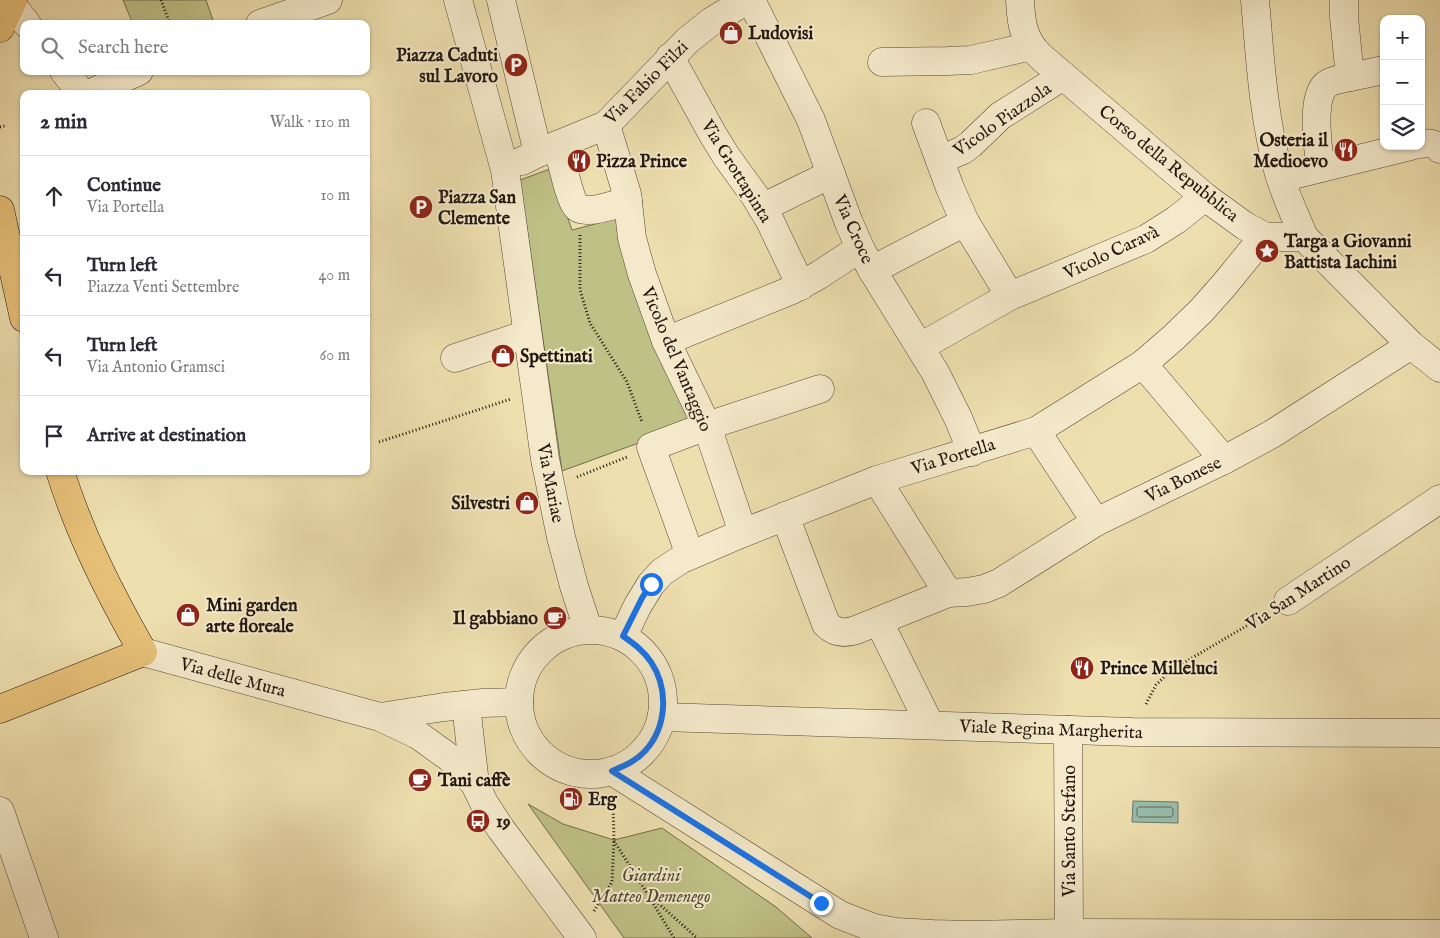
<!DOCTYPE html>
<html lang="en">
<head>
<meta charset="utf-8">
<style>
  :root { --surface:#fff; --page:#f7f7f7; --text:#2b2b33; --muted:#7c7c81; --line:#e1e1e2 }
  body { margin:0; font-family:"IM FELL English",serif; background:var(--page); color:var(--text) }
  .controls { position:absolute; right:15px; top:15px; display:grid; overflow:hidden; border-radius:10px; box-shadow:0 1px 4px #0004 }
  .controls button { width:45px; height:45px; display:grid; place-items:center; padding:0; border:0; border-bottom:1px solid var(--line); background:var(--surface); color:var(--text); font:25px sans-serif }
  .stop { position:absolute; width:15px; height:15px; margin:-11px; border:4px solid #1a73e8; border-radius:50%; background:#fff }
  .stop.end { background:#1a73e8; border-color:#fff; box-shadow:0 1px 5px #0008 }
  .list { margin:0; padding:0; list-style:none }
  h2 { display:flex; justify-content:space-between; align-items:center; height:65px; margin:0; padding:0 20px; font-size:21px }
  h2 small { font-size:16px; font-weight:400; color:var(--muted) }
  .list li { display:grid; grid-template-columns:32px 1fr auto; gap:15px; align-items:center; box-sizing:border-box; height:80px; padding:0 20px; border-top:1px solid var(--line) }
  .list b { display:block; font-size:19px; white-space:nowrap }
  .list p { margin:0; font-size:16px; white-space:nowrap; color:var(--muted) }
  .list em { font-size:16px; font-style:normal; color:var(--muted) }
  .icon { flex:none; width:28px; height:28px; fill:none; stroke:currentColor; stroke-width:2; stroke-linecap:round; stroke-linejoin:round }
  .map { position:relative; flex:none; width:1440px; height:938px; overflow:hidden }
  .search { position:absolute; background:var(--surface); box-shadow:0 1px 4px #0004; left:20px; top:20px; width:350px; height:55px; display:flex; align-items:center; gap:12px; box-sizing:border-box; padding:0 18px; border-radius:10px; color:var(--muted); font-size:19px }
  .panel { position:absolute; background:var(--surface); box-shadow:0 1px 4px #0004; left:20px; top:90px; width:350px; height:385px; border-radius:10px }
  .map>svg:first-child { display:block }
  .green { fill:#bfc086; stroke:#716c4c }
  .water { fill:#99bdab; stroke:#6a7b6d }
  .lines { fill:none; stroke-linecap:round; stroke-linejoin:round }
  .shore { stroke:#5e6a5e; stroke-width:1 }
  .minor-casing { stroke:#564938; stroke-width:29 }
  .major-casing { stroke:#231711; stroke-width:29 }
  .path { stroke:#231711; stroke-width:3; stroke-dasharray:1 2.5; stroke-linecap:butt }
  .minor { stroke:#f4eacb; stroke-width:28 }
  .major { stroke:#e7c078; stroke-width:28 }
  .route { stroke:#1a73e8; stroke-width:6 }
  .labels { text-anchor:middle; stroke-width:4; stroke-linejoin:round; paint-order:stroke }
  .poi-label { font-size:18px; font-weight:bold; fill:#231711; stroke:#f4eacb; text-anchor:start }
  .street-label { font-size:18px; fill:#231711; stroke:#f4eacb }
  .park-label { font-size:18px; font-style:italic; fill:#524a34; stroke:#f4eacb }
</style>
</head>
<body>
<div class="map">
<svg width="1440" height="938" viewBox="0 0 1440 938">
  <rect width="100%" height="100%" fill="#eedfaf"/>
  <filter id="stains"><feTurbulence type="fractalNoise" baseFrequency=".004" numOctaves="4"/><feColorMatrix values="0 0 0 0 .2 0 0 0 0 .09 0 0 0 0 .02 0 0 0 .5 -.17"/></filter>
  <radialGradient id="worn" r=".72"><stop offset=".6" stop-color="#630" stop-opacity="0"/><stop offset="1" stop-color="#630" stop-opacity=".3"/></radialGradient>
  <g class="green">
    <polygon points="123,0 206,0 214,23 133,24"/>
    <polygon points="550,169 572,230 622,217 696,422 562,471 520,180"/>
    <polygon points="528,804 563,824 614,840 662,828 776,907 812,938 624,938"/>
  </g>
  <polygon class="water" points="1133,801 1178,802 1178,823 1132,822"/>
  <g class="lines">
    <polygon class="shore" points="1139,807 1171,807 1173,809 1173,815 1171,817 1139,817 1137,815 1137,809"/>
    <g class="minor-casing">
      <g id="minor">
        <polyline points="458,0 505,170 545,459 561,537 574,586 588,629"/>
        <polyline points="501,0 538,153 522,161"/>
        <polyline points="751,0 811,120 849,223 860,248 872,270 935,372 958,418 972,452"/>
        <path d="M1020,0C1021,23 1023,39 1040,56L1205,197L1245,226L1264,236L1271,237H1304L1411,345L1440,368"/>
        <path d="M1255,0C1260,57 1263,115 1278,170C1284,193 1295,215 1304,237"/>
        <polyline points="11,4 27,24"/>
        <polyline points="260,24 328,0"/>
        <polyline points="670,57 712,133 726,156 755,196 770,221 801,286"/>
        <polyline points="882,62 947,61 971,60 1031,46"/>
        <polyline points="64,71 82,94"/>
        <polyline points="1350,77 1384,70"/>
        <polyline points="89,94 139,71"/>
        <polyline points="926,123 950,188 965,222"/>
        <polyline points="606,125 627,194 632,238 642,274 666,341 707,426 743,533"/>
        <path d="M1421,144C1429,142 1434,143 1440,149"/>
        <path d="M557,145C561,157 569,198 576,206C578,209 582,210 586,210C598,211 616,204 628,201"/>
        <polyline points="538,153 606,125 688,40 712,21 747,0"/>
        <polyline points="940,160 963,150 971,144 1000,116 1063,76"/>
        <path d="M1321,168C1318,150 1310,95 1327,84C1334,79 1343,79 1350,77L1344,17V0"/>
        <polyline points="1281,178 1411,146"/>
        <polyline points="762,208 831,174"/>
        <polyline points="872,270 965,222 1010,296 920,347"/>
        <polyline points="1010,296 1146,239 1176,220 1205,197"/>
        <polyline points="666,341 792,290 819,275 860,248"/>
        <polyline points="455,358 527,334"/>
        <polyline points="1143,364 1224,460"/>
        <polyline points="1036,431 1096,522"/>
        <polyline points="877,480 948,593"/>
        <path d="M785,516L826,624C835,633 844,634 856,630L948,593L967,592L984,589L999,583L1096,522L1224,460L1272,434L1411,345"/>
        <polyline points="690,555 651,447 707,426 820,389"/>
        <polyline points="1288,601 1440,499"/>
        <polyline points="879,622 930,725"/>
        <circle cx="591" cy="702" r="72"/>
        <polyline points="623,636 638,605 651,584 662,572 680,560 743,533 877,480 1036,431 1143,364 1173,338 1201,311 1225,284 1264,236"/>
        <polyline points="143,652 380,717 444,707 483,703 519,702"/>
        <polyline points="466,705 475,784"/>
        <polyline points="380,717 418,735 450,758 463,771 475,784 484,803 501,829 582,938"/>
        <polyline points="662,717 1133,732 1440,733"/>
        <polyline points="1068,730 1069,933"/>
        <polyline points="612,771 840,915 874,928 896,932 933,934 969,935 1069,933 1440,934"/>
        <polyline points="0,811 44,938"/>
      </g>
    </g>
    <g class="major-casing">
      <g id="major">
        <polyline points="0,28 13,0"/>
        <polyline points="0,210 24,318"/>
        <path d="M0,709L143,652C110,594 80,535 60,471"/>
      </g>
    </g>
    <g class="path">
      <polyline points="161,0 170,24"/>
      <polyline points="0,127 5,126"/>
      <polyline points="580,235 580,290 590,323 627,382 642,422"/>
      <polyline points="379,442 511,399"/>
      <polyline points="577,477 627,457"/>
      <polyline points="1146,704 1156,685 1170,671 1265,615"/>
      <polyline points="614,841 647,893 697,938"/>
      <polyline points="650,898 674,938"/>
      <polyline points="594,911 612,882 614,840 613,804"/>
    </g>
    <use href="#minor" class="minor"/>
    <use href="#major" class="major"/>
  </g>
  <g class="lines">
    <path class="route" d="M651,584L642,598L623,636C634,644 644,651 651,662C669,689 667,727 645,751C636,761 624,766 612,771L821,903"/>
  </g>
  <defs>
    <g id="shop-disc" transform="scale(1.25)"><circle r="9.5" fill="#8f2418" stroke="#f4eacb"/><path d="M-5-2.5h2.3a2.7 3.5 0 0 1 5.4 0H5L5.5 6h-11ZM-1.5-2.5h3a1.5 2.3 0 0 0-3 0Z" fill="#fff"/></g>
    <g id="parking-disc" transform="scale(1.25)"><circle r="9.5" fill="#8f2418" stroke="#f4eacb"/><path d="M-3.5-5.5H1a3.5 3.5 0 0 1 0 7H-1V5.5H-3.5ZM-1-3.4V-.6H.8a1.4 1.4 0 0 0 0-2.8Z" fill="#fff"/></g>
    <g id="restaurant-disc" transform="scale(1.25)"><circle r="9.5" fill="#8f2418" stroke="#f4eacb"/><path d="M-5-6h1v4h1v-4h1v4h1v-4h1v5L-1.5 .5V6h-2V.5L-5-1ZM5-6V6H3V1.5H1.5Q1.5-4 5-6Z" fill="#fff"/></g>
    <g id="sight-disc" transform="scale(1.25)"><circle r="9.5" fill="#8f2418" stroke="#f4eacb"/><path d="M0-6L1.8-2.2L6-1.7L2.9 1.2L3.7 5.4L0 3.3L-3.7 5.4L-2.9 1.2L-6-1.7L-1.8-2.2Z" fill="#fff"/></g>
    <g id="cafe-disc" transform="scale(1.25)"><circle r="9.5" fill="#8f2418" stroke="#f4eacb"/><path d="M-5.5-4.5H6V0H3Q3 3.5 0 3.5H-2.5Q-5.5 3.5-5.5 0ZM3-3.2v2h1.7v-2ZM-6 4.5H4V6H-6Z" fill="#fff"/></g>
    <g id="fuel-disc" transform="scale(1.25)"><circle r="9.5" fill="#8f2418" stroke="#f4eacb"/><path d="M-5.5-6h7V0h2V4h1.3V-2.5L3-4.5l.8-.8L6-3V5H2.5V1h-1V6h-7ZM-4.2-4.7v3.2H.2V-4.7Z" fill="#fff"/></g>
    <g id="bus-disc" transform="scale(1.25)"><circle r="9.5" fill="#8f2418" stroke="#f4eacb"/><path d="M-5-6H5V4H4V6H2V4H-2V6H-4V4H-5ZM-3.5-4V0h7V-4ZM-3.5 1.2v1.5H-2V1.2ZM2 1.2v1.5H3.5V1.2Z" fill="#fff"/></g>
  </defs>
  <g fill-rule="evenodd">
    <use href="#shop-disc" x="731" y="33"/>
    <use href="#parking-disc" x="516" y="65"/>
    <use href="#restaurant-disc" x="1346" y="150"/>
    <use href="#restaurant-disc" x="579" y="161"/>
    <use href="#parking-disc" x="421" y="207"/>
    <use href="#sight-disc" x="1267" y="251"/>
    <use href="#shop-disc" x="503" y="356"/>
    <use href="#shop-disc" x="527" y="503"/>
    <use href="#shop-disc" x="188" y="615"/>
    <use href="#cafe-disc" x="555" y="618"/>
    <use href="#restaurant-disc" x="1082" y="668"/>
    <use href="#cafe-disc" x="420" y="780"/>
    <use href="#fuel-disc" x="571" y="799"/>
    <use href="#bus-disc" x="478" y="821"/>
  </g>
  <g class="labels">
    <g class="poi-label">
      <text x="748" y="39">Ludovisi</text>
      <text x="498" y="61" text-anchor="end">Piazza Caduti<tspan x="498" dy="21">sul Lavoro</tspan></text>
      <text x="1328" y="146" text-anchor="end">Osteria il<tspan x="1328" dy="21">Medioevo</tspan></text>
      <text x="596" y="167">Pizza Prince</text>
      <text x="438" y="203">Piazza San<tspan x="438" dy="21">Clemente</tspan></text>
      <text x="1284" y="247">Targa a Giovanni<tspan x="1284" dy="21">Battista Iachini</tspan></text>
      <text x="520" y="362">Spettinati</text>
      <text x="510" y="509" text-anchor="end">Silvestri</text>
      <text x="206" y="611">Mini garden<tspan x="206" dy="21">arte floreale</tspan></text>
      <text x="538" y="624" text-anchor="end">Il gabbiano</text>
      <text x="1100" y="674">Prince Milleluci</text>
      <text x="438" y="786">Tani caffè</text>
      <text x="588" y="805">Erg</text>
      <text x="496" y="827">19</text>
    </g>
    <g class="street-label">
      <text transform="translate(646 82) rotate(-45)" y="6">Via Fabio Filzi</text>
      <text transform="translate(1002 119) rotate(-35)" y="6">Vicolo Piazzola</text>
      <text transform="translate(1169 163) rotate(39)" y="6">Corso della Repubblica</text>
      <text transform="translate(737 171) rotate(58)" y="6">Via Grottapinta</text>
      <text transform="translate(854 229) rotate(66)" y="6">Via Croce</text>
      <text transform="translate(1111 252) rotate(-25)" y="6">Vicolo Caravà</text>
      <text transform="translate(677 359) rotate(67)" y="6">Vicolo del Vantaggio</text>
      <text transform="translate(953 456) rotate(-17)" y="6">Via Portella</text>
      <text transform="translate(1183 479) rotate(-26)" y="6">Via Bonese</text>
      <text transform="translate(551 483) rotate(79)" y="6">Via Mariae</text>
      <text transform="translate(1298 593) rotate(-33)" y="6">Via San Martino</text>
      <text transform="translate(233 677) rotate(15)" y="6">Via delle Mura</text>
      <text transform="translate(1051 729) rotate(2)" y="6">Viale Regina Margherita</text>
      <text transform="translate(1069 831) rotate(-90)" y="6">Via Santo Stefano</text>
    </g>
    <g class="park-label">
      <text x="651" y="881">Giardini<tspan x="651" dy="21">Matteo Demenego</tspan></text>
    </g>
  </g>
  <rect width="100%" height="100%" filter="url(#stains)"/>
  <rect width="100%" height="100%" fill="url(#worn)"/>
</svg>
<div class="controls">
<button>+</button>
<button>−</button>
<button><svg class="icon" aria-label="layers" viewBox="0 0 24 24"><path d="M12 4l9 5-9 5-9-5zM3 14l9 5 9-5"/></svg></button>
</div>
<div class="stop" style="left:651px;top:584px"></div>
<div class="stop end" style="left:821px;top:903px"></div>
<div class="search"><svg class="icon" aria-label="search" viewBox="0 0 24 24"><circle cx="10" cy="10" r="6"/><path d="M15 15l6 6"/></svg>Search here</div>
<section class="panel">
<h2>2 min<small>Walk · 110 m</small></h2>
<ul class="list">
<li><svg class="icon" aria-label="ahead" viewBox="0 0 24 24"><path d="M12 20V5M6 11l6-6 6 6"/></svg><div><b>Continue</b><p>Via Portella</p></div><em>10 m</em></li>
<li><svg class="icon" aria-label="left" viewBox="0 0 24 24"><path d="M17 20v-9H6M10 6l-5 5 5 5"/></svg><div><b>Turn left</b><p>Piazza Venti Settembre</p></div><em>40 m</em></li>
<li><svg class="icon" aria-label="left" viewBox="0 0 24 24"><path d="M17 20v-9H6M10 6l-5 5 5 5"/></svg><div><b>Turn left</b><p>Via Antonio Gramsci</p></div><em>60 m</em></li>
<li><svg class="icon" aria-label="arrive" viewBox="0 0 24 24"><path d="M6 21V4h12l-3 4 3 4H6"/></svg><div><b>Arrive at destination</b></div></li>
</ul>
</section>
</div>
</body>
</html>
